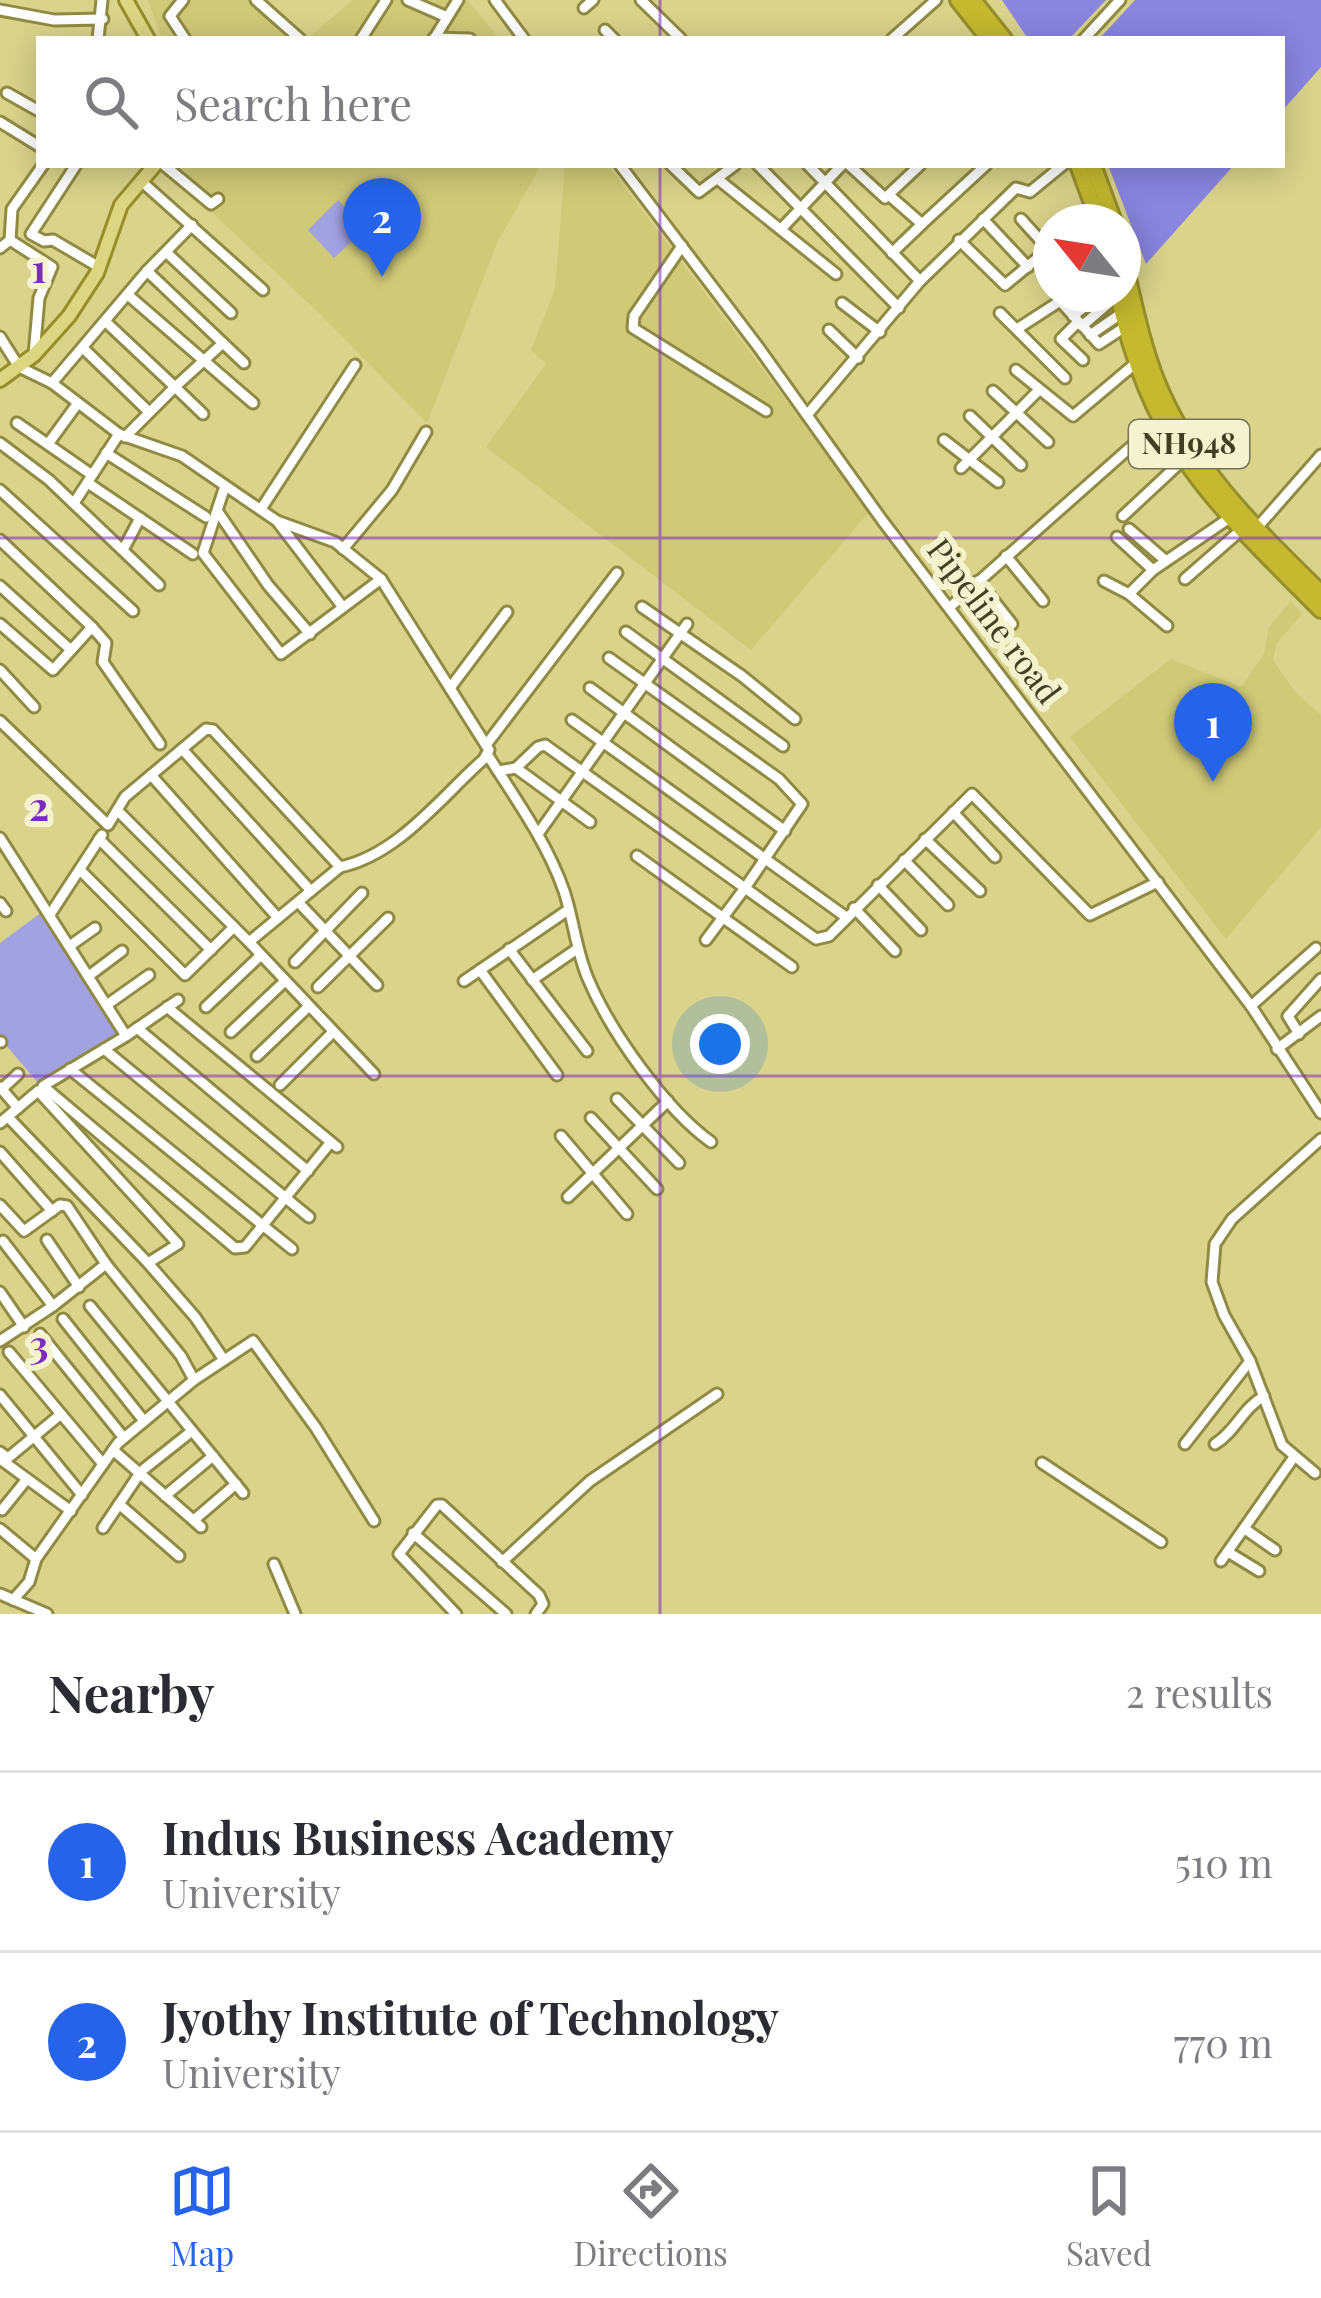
<!DOCTYPE html>
<html lang="en">
<head>
<meta charset="utf-8">
<style>
  :root { --surface:#fff; --page:#f7f7f7; --text:#2b2b33; --muted:#7c7c81; --line:#e1e1e2; --accent:#2563eb }
  body { margin:0; font-family:"Playfair Display",serif; background:var(--page); color:var(--text) }
  .compass { position:absolute; left:1033px; top:204px; width:108px; height:108px; border-radius:50%; background:var(--surface); box-shadow:0 6px 30px #0003; rotate:300deg }
  .you { position:absolute; left:720px; top:1044px; width:42px; height:42px; margin:-30px; border:9px solid #fff; border-radius:50%; background:#1a73e8; box-shadow:0 0 0 18px #1a73e833 }
  .badge { display:grid; place-items:center; width:78px; height:78px; border-radius:50%; background:var(--accent); color:#fff; font-size:39px; font-weight:700 }
  .pin { position:absolute; translate:-50% -99px; filter:drop-shadow(0 3px 6px #0008) }
  .pin::after { content:''; position:absolute; top:63px; width:42px; height:36px; background:inherit; clip-path:polygon(0 0,100% 0,50% 100%) }
  .list { margin:0; padding:0; list-style:none }
  h2 { display:flex; justify-content:space-between; align-items:center; height:156px; margin:0; padding:0 48px; font-size:51px }
  h2 small { font-size:39px; font-weight:400; color:var(--muted) }
  .list li { display:grid; grid-template-columns:78px 1fr auto; gap:36px; align-items:center; box-sizing:border-box; height:180px; padding:0 48px; border-top:3px solid var(--line) }
  .list b { display:block; font-size:45px; white-space:nowrap }
  .list p { margin:0; font-size:39px; white-space:nowrap; color:var(--muted) }
  .list em { font-size:39px; font-style:normal; color:var(--muted) }
  .icon { flex:none; width:66px; height:66px; fill:none; stroke:currentColor; stroke-width:2; stroke-linecap:round; stroke-linejoin:round }
  .map { position:relative; flex:none; width:1321px; height:1614px; overflow:hidden }
  .search { position:absolute; background:var(--surface); box-shadow:0 6px 30px #0003; left:36px; right:36px; top:36px; height:132px; display:flex; align-items:center; gap:30px; box-sizing:border-box; padding:0 42px; border-radius:0px; color:var(--muted); font-size:45px }
  .sheet { height:516px; background:var(--surface) }
  nav { display:flex; justify-content:space-around; align-items:center; box-sizing:border-box; height:168px; border-top:3px solid var(--line); background:var(--surface); font-size:33px; color:var(--muted) }
  nav a { display:grid; justify-items:center; gap:6px }
  nav .on { color:var(--accent) }
  .map>svg:first-child { display:block }
  .built { fill:#cfc978 }
  .green { fill:#a2a1e2 }
  .forest { fill:#8a85df }
  .lines { fill:none; stroke-linecap:round; stroke-linejoin:round }
  .minor-casing { stroke:#908a43; stroke-width:15 }
  .major-casing { stroke:#968e2a; stroke-width:18 }
  .highway-casing { stroke:#968e2a; stroke-width:20 }
  .minor { stroke:#fff; stroke-width:9 }
  .major { stroke:#dcd582; stroke-width:12 }
  .highway { stroke:#c4b92f; stroke-width:14 }
  .grid { fill:none; stroke:#7b2cbf; stroke-width:3; stroke-opacity:0.55 }
  .labels { text-anchor:middle; stroke-width:12; stroke-linejoin:round; paint-order:stroke }
  .shield { fill:#f5f3cf; stroke:#777455; stroke-width:3 }
  .shield-label { font-size:30px; font-weight:bold; fill:#413e21 }
  .street-label { font-size:33px; fill:#413e21; stroke:#f5f3cf }
  .grid-label { font-size:39px; text-anchor:middle; font-weight:bold; fill:#7b2cbf; stroke:#f5f3cf; stroke-width:12; stroke-linejoin:round; paint-order:stroke }
</style>
</head>
<body>
<div class="map">
<svg width="1321" height="1614" viewBox="0 0 1321 1614">
  <rect width="100%" height="100%" fill="#d9d38b"/>
  <g class="built">
    <polygon points="148,0 260,0 301,39 162,39"/>
    <polygon points="353,0 467,0 500,39 307,39"/>
    <polygon points="162,165 541,165 498,241 427,423 320,314"/>
    <polygon points="565,165 608,165 870,511 751,650 486,447 546,364 531,350 555,289"/>
    <polygon points="1291,601 1302,614 1277,643 1273,660 1295,692 1321,715 1321,827 1226,939 1070,737 1171,659 1241,687 1264,654 1269,627"/>
  </g>
  <g class="green">
    <polygon points="338,200 365,229 334,258 308,230"/>
    <polygon points="45,910 121,1034 38,1083 0,1038 0,943"/>
  </g>
  <g class="forest">
    <polygon points="1002,0 1106,0 1069,39 1028,39"/>
    <polygon points="1135,0 1321,0 1321,67 1282,111 1282,39 1099,39"/>
    <polygon points="1108,165 1234,165 1146,264"/>
  </g>
  <g class="lines">
    <g class="minor-casing">
      <g id="minor">
        <polyline points="183,0 170,16 185,39"/>
        <polyline points="256,0 300,39"/>
        <polyline points="408,0 447,17"/>
        <polyline points="495,0 524,39"/>
        <polyline points="641,0 681,39"/>
        <polyline points="584,8 593,0"/>
        <polyline points="0,10 54,20 103,19"/>
        <polyline points="605,30 614,39"/>
        <polyline points="434,38 470,39"/>
        <polyline points="98,39 102,0"/>
        <polyline points="361,39 386,0"/>
        <polyline points="434,39 458,0"/>
        <polyline points="892,39 936,0"/>
        <polyline points="1084,39 1120,0"/>
        <polyline points="7,93 39,111"/>
        <polyline points="0,122 39,146"/>
        <polyline points="76,165 31,234 44,241 53,240 99,267"/>
        <polyline points="164,165 211,204 218,199"/>
        <polyline points="620,165 759,348 882,520 1251,1006 1321,1113"/>
        <polyline points="671,165 699,192 735,165"/>
        <polyline points="758,165 899,308"/>
        <polyline points="808,165 920,281"/>
        <polyline points="849,165 885,198 920,165"/>
        <polyline points="719,180 836,274"/>
        <polyline points="141,181 263,290"/>
        <polyline points="890,196 922,224 986,165"/>
        <polyline points="983,219 1028,267"/>
        <polyline points="1021,219 1051,252"/>
        <polyline points="1081,222 1096,210"/>
        <polyline points="782,228 842,165"/>
        <polyline points="10,240 52,267 39,298 34,355"/>
        <polyline points="959,240 1005,285 1051,247"/>
        <polyline points="682,246 634,316 633,328 766,411"/>
        <polyline points="0,248 10,240 12,209 43,165"/>
        <polyline points="166,252 231,313"/>
        <polyline points="892,253 922,224"/>
        <polyline points="147,271 244,363"/>
        <polyline points="128,295 253,403"/>
        <polyline points="1060,301 1099,344 1125,327"/>
        <polyline points="842,303 880,332"/>
        <polyline points="1000,313 1065,378"/>
        <polyline points="1073,316 1101,294"/>
        <polyline points="1078,322 1061,339 1083,360"/>
        <polyline points="107,323 175,387 125,437"/>
        <polyline points="1082,326 1118,295"/>
        <polyline points="1017,329 1071,294"/>
        <polyline points="829,330 858,358"/>
        <polyline points="1090,335 1122,313"/>
        <polyline points="0,337 19,367 52,383 119,434 74,503"/>
        <polyline points="84,349 149,412"/>
        <polyline points="1016,370 1073,416 1136,363"/>
        <polyline points="52,383 147,271 192,225"/>
        <polyline points="993,391 1048,442"/>
        <polyline points="203,414 175,387 223,343"/>
        <polyline points="807,415 920,281 1016,188 1030,192 1063,165"/>
        <polyline points="970,416 1021,465"/>
        <polyline points="17,423 92,475"/>
        <path d="M119,434L182,456L277,521L335,542L381,579L489,750L484,759C441,797 398,855 340,867"/>
        <polyline points="944,440 998,482"/>
        <polyline points="0,443 49,480 159,585"/>
        <polyline points="48,444 78,403"/>
        <polyline points="106,453 206,517"/>
        <polyline points="961,468 1039,390"/>
        <polyline points="88,483 193,554"/>
        <polyline points="225,486 203,553 281,654 381,579"/>
        <polyline points="0,490 133,611"/>
        <polyline points="261,509 355,365"/>
        <polyline points="218,512 268,585 310,634"/>
        <polyline points="1123,516 1182,461"/>
        <polyline points="277,521 342,606"/>
        <polyline points="1129,529 1166,561"/>
        <polyline points="1256,529 1321,455"/>
        <polyline points="1117,537 1153,570"/>
        <polyline points="0,540 92,627 53,670 0,624"/>
        <polyline points="343,549 392,490 426,432"/>
        <polyline points="123,550 140,518"/>
        <polyline points="1006,556 1043,601"/>
        <polyline points="1185,579 1240,531"/>
        <polyline points="978,581 1012,624"/>
        <polyline points="1104,581 1129,594 1167,626"/>
        <polyline points="0,586 71,650"/>
        <polyline points="1129,594 1153,570 1228,519"/>
        <polyline points="642,607 742,676 795,719"/>
        <polyline points="950,607 1160,421"/>
        <polyline points="92,627 106,643 103,662 160,744"/>
        <polyline points="626,632 783,746"/>
        <polyline points="609,658 779,779 802,804 745,888 816,939 829,936 972,794 1090,915 1158,882"/>
        <polyline points="0,670 34,707"/>
        <polyline points="450,688 507,612"/>
        <polyline points="590,688 785,831"/>
        <polyline points="572,720 846,917"/>
        <polyline points="0,721 108,825 125,797 206,729 213,730 340,867 249,942 117,810"/>
        <polyline points="486,745 617,573"/>
        <polyline points="182,749 311,891"/>
        <path d="M487,754C515,798 547,842 564,891C574,921 576,952 589,981C611,1032 665,1109 711,1142"/>
        <polyline points="516,768 538,747 545,745 745,888 706,940"/>
        <polyline points="498,771 516,768 590,822"/>
        <polyline points="151,775 278,918"/>
        <polyline points="953,812 995,857"/>
        <polyline points="538,834 687,624"/>
        <polyline points="0,838 126,1036 178,1000"/>
        <polyline points="99,839 211,950"/>
        <polyline points="925,839 980,891"/>
        <polyline points="637,856 792,967"/>
        <polyline points="904,860 948,905"/>
        <polyline points="80,870 185,975 234,927"/>
        <polyline points="878,885 921,930"/>
        <polyline points="298,902 377,985"/>
        <polyline points="0,903 6,911"/>
        <polyline points="854,908 895,951"/>
        <polyline points="51,913 102,835"/>
        <polyline points="249,942 374,1074"/>
        <polyline points="71,945 95,928"/>
        <polyline points="509,949 587,1051"/>
        <polyline points="295,962 362,893"/>
        <polyline points="480,970 557,1075"/>
        <polyline points="90,975 122,951"/>
        <polyline points="532,980 577,949"/>
        <polyline points="464,981 568,910"/>
        <polyline points="318,987 388,918"/>
        <polyline points="108,1004 149,975"/>
        <polyline points="1251,1006 1316,948"/>
        <polyline points="167,1007 337,1147"/>
        <polyline points="206,1007 261,955"/>
        <polyline points="137,1028 308,1171"/>
        <polyline points="231,1032 285,981"/>
        <polyline points="1299,1034 1288,1016 1321,979"/>
        <polyline points="126,1036 43,1086 235,1248 245,1247 331,1142"/>
        <polyline points="0,1042 1,1042"/>
        <polyline points="104,1049 309,1217"/>
        <polyline points="1277,1049 1321,1016"/>
        <polyline points="257,1056 308,1007"/>
        <polyline points="70,1069 292,1249"/>
        <polyline points="280,1085 332,1033"/>
        <polyline points="0,1087 18,1108"/>
        <polyline points="2,1089 18,1074"/>
        <polyline points="617,1099 679,1163"/>
        <polyline points="591,1118 657,1189"/>
        <polyline points="0,1123 38,1091 178,1244 148,1263 8,1117"/>
        <polyline points="561,1136 627,1214"/>
        <polyline points="0,1152 52,1211"/>
        <polyline points="568,1197 668,1101"/>
        <polyline points="0,1205 24,1231 60,1205 67,1206 106,1264 53,1306 0,1341"/>
        <polyline points="47,1240 79,1287"/>
        <polyline points="3,1241 53,1306"/>
        <polyline points="148,1263 195,1317 224,1360"/>
        <polyline points="106,1264 181,1356 194,1380"/>
        <polyline points="0,1292 24,1327"/>
        <polyline points="90,1306 243,1493"/>
        <polyline points="63,1319 144,1421"/>
        <polyline points="40,1334 124,1438"/>
        <polyline points="9,1352 103,1464"/>
        <polyline points="0,1395 82,1495"/>
        <polyline points="1185,1444 1250,1361"/>
        <path d="M1215,1444C1236,1431 1242,1409 1264,1396"/>
        <polyline points="113,1450 201,1527"/>
        <polyline points="0,1452 8,1458 61,1414"/>
        <polyline points="0,1459 71,1511"/>
        <polyline points="1042,1463 1161,1542"/>
        <polyline points="144,1469 192,1431"/>
        <polyline points="1315,1473 1282,1445 1250,1361 1224,1315 1212,1282 1215,1244 1232,1219 1321,1139"/>
        <polyline points="165,1496 213,1456"/>
        <polyline points="119,1504 179,1556"/>
        <polyline points="2,1510 27,1479"/>
        <polyline points="194,1520 236,1484"/>
        <polyline points="103,1528 140,1473"/>
        <polyline points="0,1529 36,1559"/>
        <polyline points="1245,1529 1275,1550"/>
        <polyline points="413,1533 506,1614"/>
        <polyline points="1228,1552 1259,1571"/>
        <polyline points="1221,1561 1294,1457"/>
        <polyline points="502,1562 590,1481 717,1394"/>
        <polyline points="274,1564 295,1614"/>
        <polyline points="0,1594 47,1614"/>
        <polyline points="13,1600 29,1582 36,1559 118,1443 194,1380 253,1341 316,1428 374,1521"/>
        <polyline points="456,1614 399,1554 437,1505 442,1505 539,1595 543,1604 536,1614"/>
      </g>
    </g>
    <g class="major-casing">
      <g id="major">
        <polyline points="126,0 148,39"/>
        <polyline points="0,380 34,355 69,316 97,273 121,205 155,165"/>
      </g>
    </g>
    <g class="highway-casing">
      <g id="highway">
        <polyline points="958,0 989,39"/>
        <polyline points="973,0 1004,39"/>
        <polyline points="1078,165 1099,222"/>
        <polyline points="1093,165 1114,222"/>
        <path d="M1123,257C1133,299 1141,342 1157,382C1192,468 1256,529 1321,593"/>
        <path d="M1118,294C1151,449 1215,503 1321,610"/>
      </g>
    </g>
    <use href="#minor" class="minor"/>
    <use href="#major" class="major"/>
    <use href="#highway" class="highway"/>
  </g>
  <path class="grid" d="M660,0V39M660,165V1614M0,538H1321M0,1076H1321"/>
  <g class="labels">
    <rect class="shield" x="1129" y="420" width="120" height="48" rx="9"/>
    <g class="shield-label">
      <text x="1189" y="454">NH948</text>
    </g>
    <g class="street-label">
      <text transform="translate(994 621) rotate(53)" y="12">Pipeline road</text>
    </g>
  </g>
  <g class="grid-label">
    <text x="39" y="283">1</text>
    <text x="39" y="821">2</text>
    <text x="39" y="1359">3</text>
  </g>
</svg>
<svg class="compass" viewBox="-18 -18 36 36"><path d="M0-13l5 13h-10z" fill="#e53935"/><path d="M0 13l5-13h-10z" fill="#7c7c81"/></svg>
<div class="you"></div>
<div class="pin badge" style="left:1213px;top:782px">1</div>
<div class="pin badge" style="left:382px;top:277px">2</div>
<div class="search"><svg class="icon" aria-label="search" viewBox="0 0 24 24"><circle cx="10" cy="10" r="6"/><path d="M15 15l6 6"/></svg>Search here</div>
</div>
<section class="sheet">
<h2>Nearby<small>2 results</small></h2>
<ul class="list">
<li><span class="badge">1</span><div><b>Indus Business Academy</b><p>University</p></div><em>510 m</em></li>
<li><span class="badge">2</span><div><b>Jyothy Institute of Technology</b><p>University</p></div><em>770 m</em></li>
</ul>
</section>
<nav>
<a class="on"><svg class="icon" aria-label="map" viewBox="0 0 24 24"><path d="M3 6l6-2 6 2 6-2v14l-6 2-6-2-6 2zM9 4v14M15 6v14"/></svg>Map</a>
<a><svg class="icon" aria-label="directions" viewBox="0 0 24 24"><path d="M12 3l9 9-9 9-9-9zM9 14v-3h6M13 9l2 2-2 2"/></svg>Directions</a>
<a><svg class="icon" aria-label="saved" viewBox="0 0 24 24"><path d="M7 4h10v16l-5-4-5 4z"/></svg>Saved</a>
</nav>
</body>
</html>
